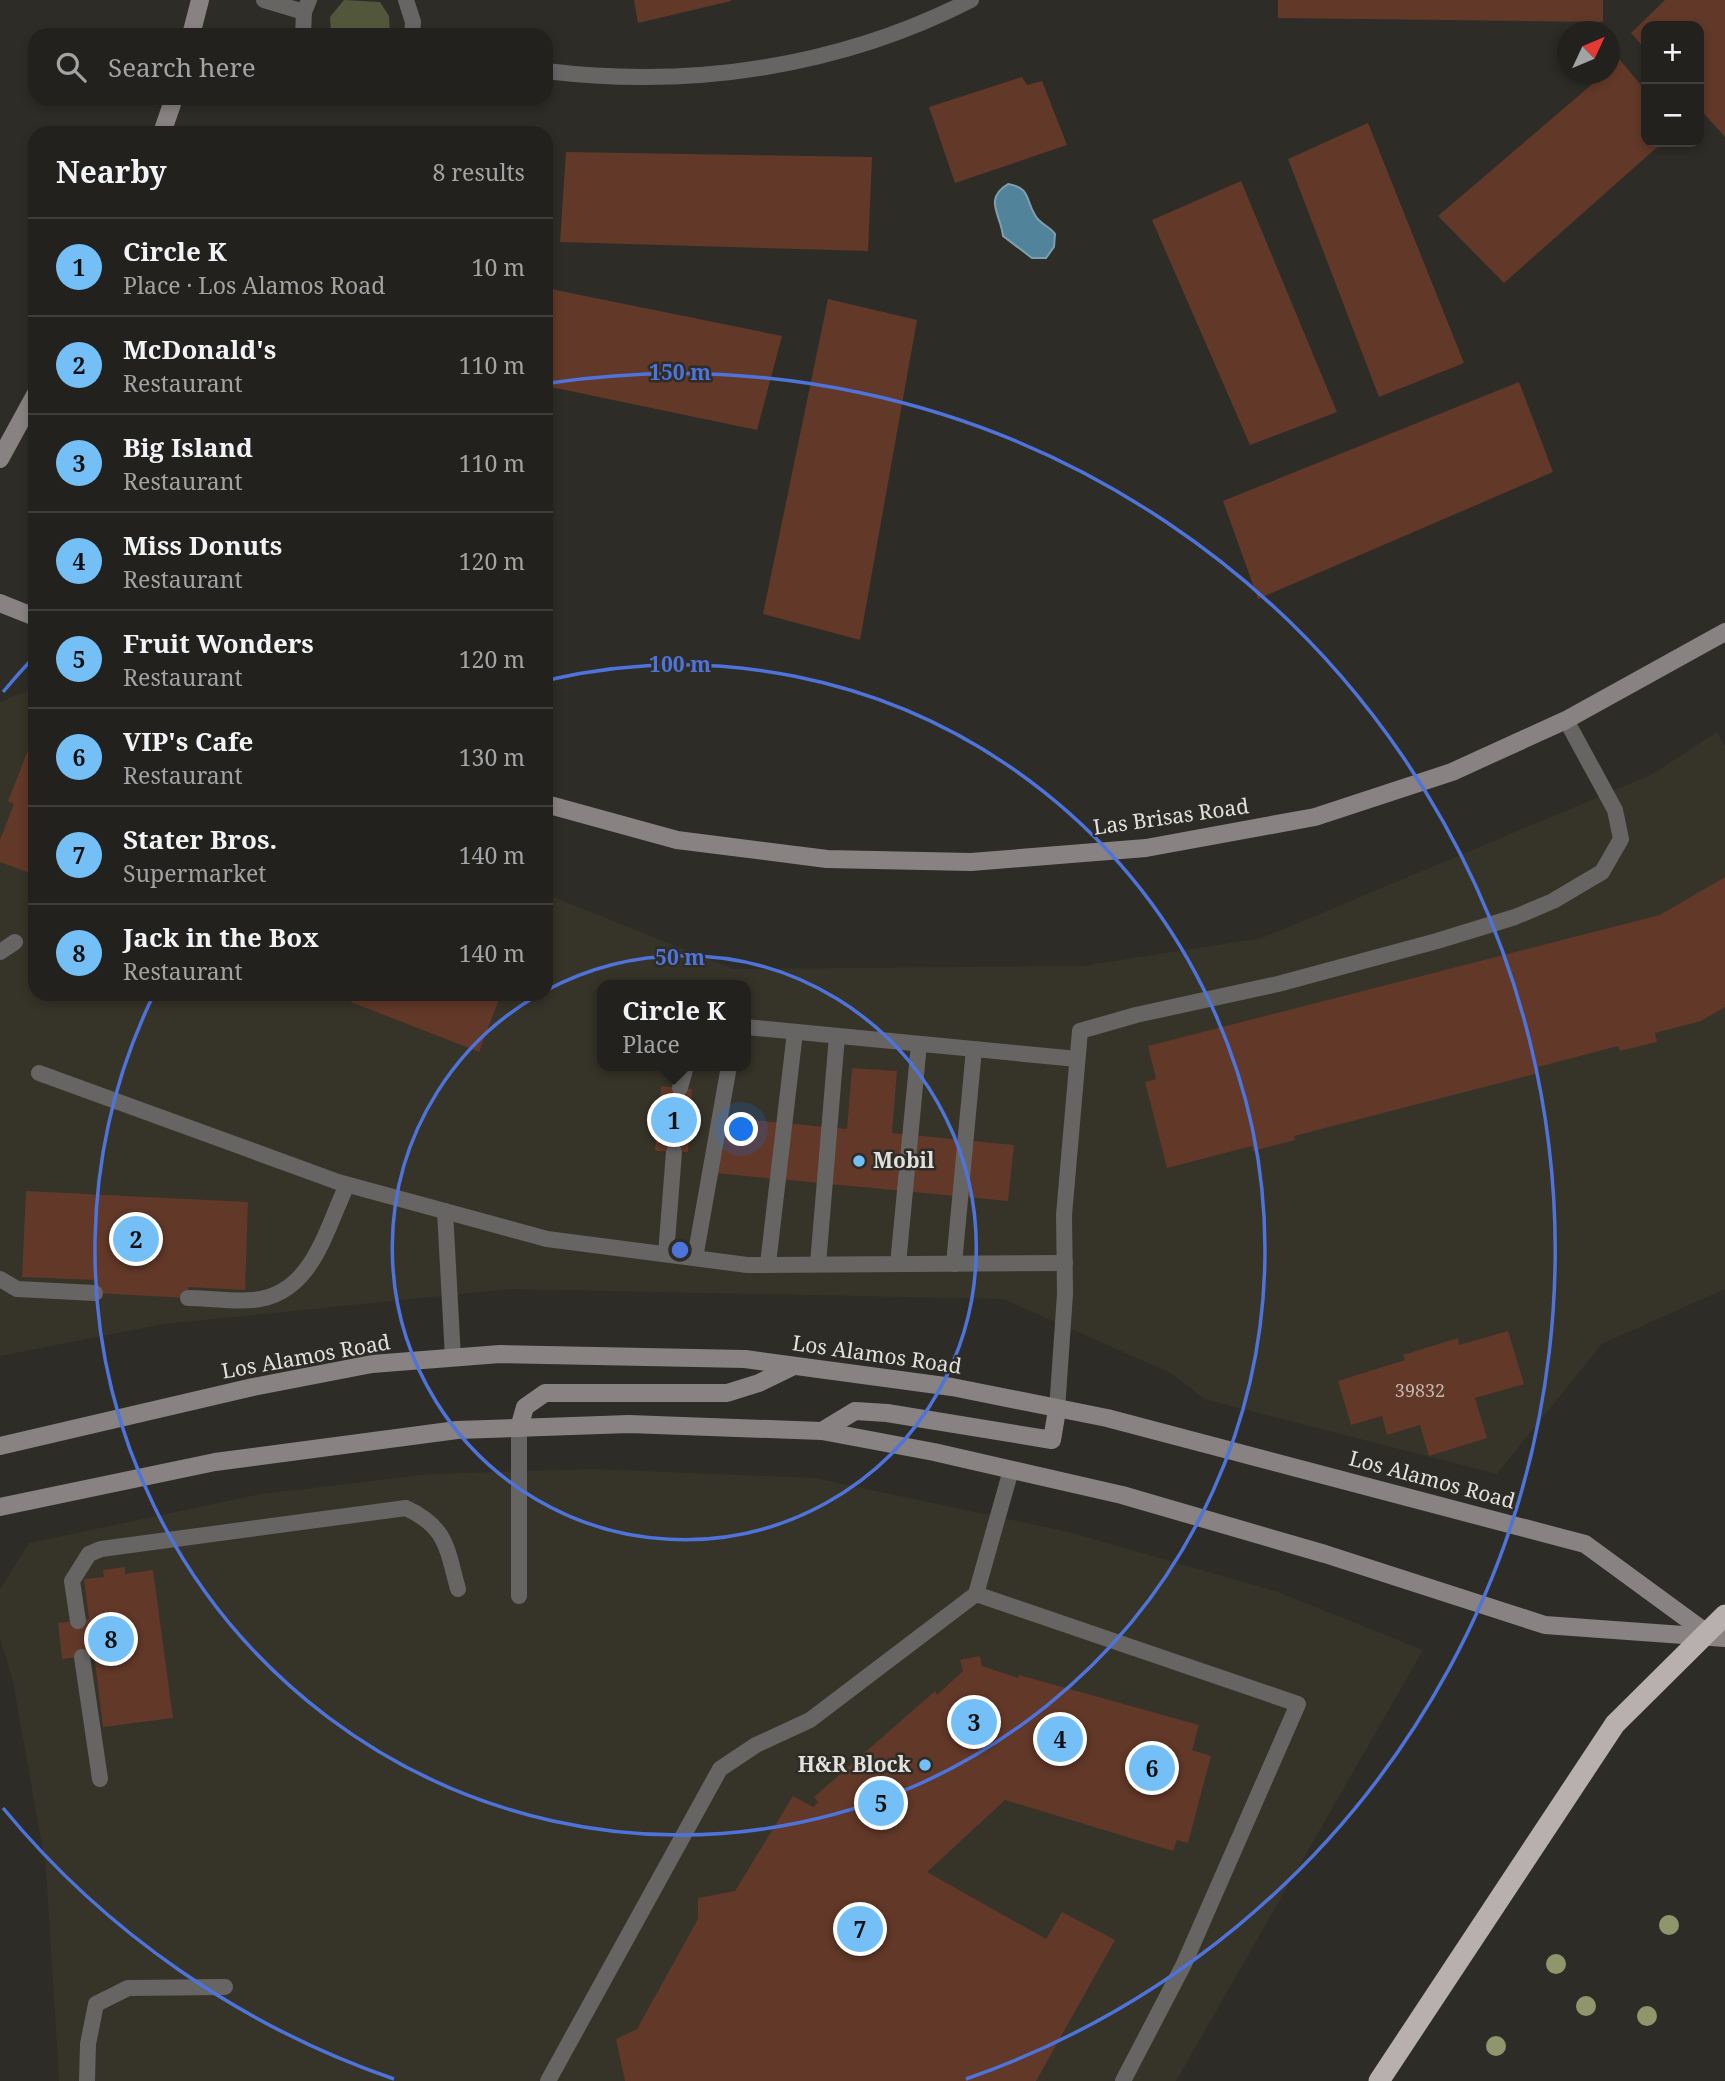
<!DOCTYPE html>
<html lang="en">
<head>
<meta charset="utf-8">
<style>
  :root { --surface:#22211d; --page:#2a2926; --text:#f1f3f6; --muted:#a2a3a4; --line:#3f3e3b; --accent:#74c0f6 }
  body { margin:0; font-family:"Noto Serif",serif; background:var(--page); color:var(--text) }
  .controls { position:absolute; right:21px; top:21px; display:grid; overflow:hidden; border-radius:14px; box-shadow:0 4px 10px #0003 }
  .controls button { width:63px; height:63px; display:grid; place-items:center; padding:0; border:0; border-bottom:2px solid var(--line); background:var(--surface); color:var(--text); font:35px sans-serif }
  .compass { position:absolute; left:1557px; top:21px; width:63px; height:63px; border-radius:50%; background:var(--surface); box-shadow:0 4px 10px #0003; rotate:46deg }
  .you { position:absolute; left:742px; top:1130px; width:24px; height:24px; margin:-18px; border:5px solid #fff; border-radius:50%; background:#1a73e8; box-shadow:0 0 0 10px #1a73e833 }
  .badge { display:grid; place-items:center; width:46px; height:46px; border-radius:50%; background:var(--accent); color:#111; font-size:23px; font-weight:700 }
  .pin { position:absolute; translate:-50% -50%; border:4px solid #fff; box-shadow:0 2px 7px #0006 }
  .popup { position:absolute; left:597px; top:980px; width:154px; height:91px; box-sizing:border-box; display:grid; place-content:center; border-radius:14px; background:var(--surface); filter:drop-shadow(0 2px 5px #0005); font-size:23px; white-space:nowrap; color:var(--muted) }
  .popup b { font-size:26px; color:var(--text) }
  .popup::after { content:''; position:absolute; left:50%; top:100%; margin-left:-14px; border:14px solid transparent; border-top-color:var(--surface) }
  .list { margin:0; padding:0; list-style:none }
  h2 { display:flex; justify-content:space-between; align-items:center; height:91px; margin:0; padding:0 28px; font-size:30px }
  h2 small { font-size:23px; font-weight:400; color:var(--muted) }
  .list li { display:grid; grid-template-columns:46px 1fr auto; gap:21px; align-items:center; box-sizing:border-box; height:98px; padding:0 28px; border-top:2px solid var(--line) }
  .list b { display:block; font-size:26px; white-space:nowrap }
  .list p { margin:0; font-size:23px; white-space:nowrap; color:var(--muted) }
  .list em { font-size:23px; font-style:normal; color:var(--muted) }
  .icon { flex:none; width:38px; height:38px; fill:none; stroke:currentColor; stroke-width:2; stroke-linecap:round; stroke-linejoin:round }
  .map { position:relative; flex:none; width:1725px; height:2081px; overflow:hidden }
  .search { position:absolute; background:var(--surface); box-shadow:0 4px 10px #0003; left:28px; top:28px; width:525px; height:77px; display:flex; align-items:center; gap:18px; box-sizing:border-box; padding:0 24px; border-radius:21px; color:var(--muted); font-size:26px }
  .panel { position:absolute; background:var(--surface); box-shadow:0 4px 10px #0003; left:28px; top:126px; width:525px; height:875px; border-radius:21px }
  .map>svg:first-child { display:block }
  .built { fill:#363328; fill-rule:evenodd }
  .green { fill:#52573c }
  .water { fill:#51849b; stroke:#7ca0af; stroke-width:2 }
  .building { fill:#623828 }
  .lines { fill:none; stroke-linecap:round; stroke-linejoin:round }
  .lane { stroke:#676464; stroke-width:16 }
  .secondary { stroke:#888382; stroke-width:18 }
  .highway { stroke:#b8b0af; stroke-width:21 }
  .tree { fill:#90966b }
  .ring { fill:none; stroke:#4e73da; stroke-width:3.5 }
  .poi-dot { fill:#74c0f6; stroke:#2e2c27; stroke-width:2.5 }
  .labels { text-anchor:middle; stroke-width:5; stroke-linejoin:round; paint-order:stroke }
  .number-label { font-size:18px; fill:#c2b7b0 }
  .street-label { font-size:21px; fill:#e2e1de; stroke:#2e2c27 }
  .poi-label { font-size:21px; font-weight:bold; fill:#e2e1de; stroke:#2e2c27; text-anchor:start }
  .centre { fill:#4e73da; stroke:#2e2c27; stroke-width:3.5 }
  .ring-label { font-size:21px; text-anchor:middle; font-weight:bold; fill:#4e73da; stroke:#2e2c27; stroke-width:5; stroke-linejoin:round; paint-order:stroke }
</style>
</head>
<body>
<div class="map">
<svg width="1725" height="2081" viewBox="0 0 1725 2081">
  <rect width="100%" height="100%" fill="#2e2c27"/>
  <g class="built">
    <path d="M35,688V994H546V894L733,969L1082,966L1262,938L1651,775L1717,732L1725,746V1289L1602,1344L1497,1474L1204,1399L1171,1373L1003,1299L510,1289L164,1324L0,1356V702ZM602,985H746V1066H602Z"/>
    <polygon points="594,1469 815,1478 1069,1532 1275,1591 1423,1650 1176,2081 59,2081 46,1868 13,1682 0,1638 0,1590 29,1543 261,1494 430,1474"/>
  </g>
  <polygon class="green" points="344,0 380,2 389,16 390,35 331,35 330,17"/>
  <path class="water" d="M1008,184C1031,188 1025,199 1035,215C1039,224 1050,226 1055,234L1054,247L1046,258H1032L1003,236C1001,215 983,199 1008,184Z"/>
  <g class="building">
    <polygon points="634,0 731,0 731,1 638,23"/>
    <polygon points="1278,0 1603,0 1603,22 1278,18"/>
    <polygon points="1665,0 1725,0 1725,137 1699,108 1699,26 1646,26 1646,50 1631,33"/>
    <polygon points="1620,60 1646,91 1646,142 1663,142 1504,283 1438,216 1604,74 1610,74 1610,68"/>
    <polygon points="1022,77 1027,85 1042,81 1067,145 955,183 929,107"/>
    <polygon points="1368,123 1464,363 1379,397 1288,159"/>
    <polygon points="566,152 872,157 868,251 560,242"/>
    <polygon points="1241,181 1337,412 1250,445 1152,220"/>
    <polygon points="546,288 782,336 757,430 546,386"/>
    <polygon points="828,299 917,320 860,640 763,614"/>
    <polygon points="1519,382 1553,472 1258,599 1223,501"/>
    <polygon points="32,740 35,742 35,875 0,862 0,840 14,804 8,801"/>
    <polygon points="1725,877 1725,1007 1701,1021 1655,1033 1657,1042 1620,1051 1618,1046 1538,1067 1539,1073 1294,1136 1295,1140 1253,1151 1252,1146 1167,1168 1145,1082 1156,1079 1148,1046 1660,915"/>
    <polygon points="345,994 501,994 479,1052 351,1002 353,997"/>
    <polygon points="852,1068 897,1071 892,1133 1014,1145 1008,1201 715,1173 719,1117 847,1129"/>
    <polygon points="661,1086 692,1089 688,1152 655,1151"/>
    <polygon points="26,1191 248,1202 245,1290 188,1287 188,1298 95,1293 95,1280 22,1277"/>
    <polygon points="1508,1331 1524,1384 1475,1398 1487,1438 1429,1456 1420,1425 1387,1435 1382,1416 1351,1425 1338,1381 1405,1360 1403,1355 1458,1338 1459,1345"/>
    <polygon points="125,1567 125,1574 153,1570 173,1718 103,1727 94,1655 62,1659 58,1623 89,1619 84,1579 104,1577 103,1570"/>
    <polygon points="980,1656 982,1666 1018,1678 1019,1675 1199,1725 1192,1750 1211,1756 1188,1843 1177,1840 1173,1851 1005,1800 927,1872 1046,1939 1062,1912 1115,1940 1036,2081 625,2081 616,2039 637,2029 698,1919 698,1898 735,1891 793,1796 813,1807 818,1802 814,1797 935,1691 937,1695 963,1671 960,1660"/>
  </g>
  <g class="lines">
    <g class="lane">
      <polyline points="264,0 304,12"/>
      <polyline points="406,0 413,22 412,35"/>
      <polyline points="303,35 304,12 309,0"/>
      <path d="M546,71C692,89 840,67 971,0"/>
      <polyline points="0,952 15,942"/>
      <polyline points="746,1027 1077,1059"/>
      <polyline points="39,1073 338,1182 547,1239 747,1265 1065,1263"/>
      <polyline points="680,1088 686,1066"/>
      <polyline points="445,1211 453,1358"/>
      <polyline points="666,1254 674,1152"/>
      <polyline points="695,1258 729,1066"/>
      <polyline points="768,1264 795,1032"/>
      <polyline points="818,1264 837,1036"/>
      <polyline points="898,1264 919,1044"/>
      <polyline points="954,1264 974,1049"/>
      <polyline points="0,1279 17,1289 95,1293"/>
      <path d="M188,1298C209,1298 232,1302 253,1300C312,1295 325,1231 347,1185"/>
      <polyline points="1057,1410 1065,1294 1064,1215 1080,1031 1136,1015 1278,984 1437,941 1515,917 1553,901 1602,872 1621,839 1615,810 1566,720"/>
      <polyline points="519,1428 519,1596"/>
      <polyline points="976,1594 1011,1470"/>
      <path d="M78,1621L72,1581L89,1554L101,1549L406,1508C447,1527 447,1549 458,1589"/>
      <polyline points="82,1657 100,1779"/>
      <polyline points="87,2081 88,2044 96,2004 128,1988 225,1987"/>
      <polyline points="548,2081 720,1769 756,1745 810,1720 976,1594 1298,1704 1184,1964 1123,2081"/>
    </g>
    <g class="secondary">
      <polyline points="191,35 200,0"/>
      <polyline points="162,133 174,98"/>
      <polyline points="0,459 35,395"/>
      <polyline points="0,603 35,617"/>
      <polyline points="546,804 677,840 827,859 971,862 1146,848 1315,817 1452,772 1566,720 1725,632"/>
      <polyline points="519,1428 525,1407 545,1393 727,1393 759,1383 794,1366"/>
      <polyline points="822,1431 855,1411 887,1413 1052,1440 1057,1410"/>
      <polyline points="0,1446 253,1387 372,1364 500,1354 745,1359 952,1387 1107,1418 1585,1544 1708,1634"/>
      <polyline points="0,1507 215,1462 457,1430 629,1424 822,1431 934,1452 1122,1495 1325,1554 1545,1625 1725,1638"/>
    </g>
    <polyline class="highway" points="1379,2081 1615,1724 1725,1615"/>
  </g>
  <g class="tree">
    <circle cx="1669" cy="1925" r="10"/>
    <circle cx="1556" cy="1964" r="10"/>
    <circle cx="1586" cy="2006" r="10"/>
    <circle cx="1647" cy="2016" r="10"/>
    <circle cx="1496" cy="2046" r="10"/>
  </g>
  <g class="ring">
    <path d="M547 990A292 292 0 1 1 538 995"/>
    <path d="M548 680A585 585 0 1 1 152 998"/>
    <path d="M394 2079A877 877 0 0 1 3 1808M3 692A877 877 0 0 1 33 658M550 383A877 877 0 0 1 966 2079"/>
  </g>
  <g class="poi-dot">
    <circle cx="859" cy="1161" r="7"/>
    <circle cx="925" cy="1765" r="7"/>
  </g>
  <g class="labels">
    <g class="number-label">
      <text x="1420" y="1397">39832</text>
    </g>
    <g class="street-label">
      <text transform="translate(1171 817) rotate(-8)" y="7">Las Brisas Road</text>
      <text transform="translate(877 1355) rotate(8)" y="7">Los Alamos Road</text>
      <text transform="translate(306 1357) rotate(-10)" y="7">Los Alamos Road</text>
      <text transform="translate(1432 1480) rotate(15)" y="7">Los Alamos Road</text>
    </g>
    <g class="poi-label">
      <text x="873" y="1168">Mobil</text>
      <text x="911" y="1772" text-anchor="end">H&amp;R Block</text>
    </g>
  </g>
  <circle cx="680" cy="1250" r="10" class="centre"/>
  <g class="ring-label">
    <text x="680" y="380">150 m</text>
    <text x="680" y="672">100 m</text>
    <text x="680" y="965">50 m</text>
  </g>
</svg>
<div class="controls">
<button>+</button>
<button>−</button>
</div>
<svg class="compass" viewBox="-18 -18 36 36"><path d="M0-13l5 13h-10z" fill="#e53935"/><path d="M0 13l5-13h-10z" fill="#a2a3a4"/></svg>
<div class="you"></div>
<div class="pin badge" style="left:674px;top:1120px">1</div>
<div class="popup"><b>Circle K</b>Place</div>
<div class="pin badge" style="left:136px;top:1239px">2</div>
<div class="pin badge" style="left:974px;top:1722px">3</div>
<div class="pin badge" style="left:1060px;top:1739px">4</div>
<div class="pin badge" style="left:881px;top:1803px">5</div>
<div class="pin badge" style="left:1152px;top:1768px">6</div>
<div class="pin badge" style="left:860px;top:1929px">7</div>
<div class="pin badge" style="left:111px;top:1639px">8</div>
<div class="search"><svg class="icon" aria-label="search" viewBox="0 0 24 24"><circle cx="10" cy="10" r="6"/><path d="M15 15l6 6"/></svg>Search here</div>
<section class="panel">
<h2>Nearby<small>8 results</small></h2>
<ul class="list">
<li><span class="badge">1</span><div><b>Circle K</b><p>Place · Los Alamos Road</p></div><em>10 m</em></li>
<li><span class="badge">2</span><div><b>McDonald's</b><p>Restaurant</p></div><em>110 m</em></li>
<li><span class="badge">3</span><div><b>Big Island</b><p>Restaurant</p></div><em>110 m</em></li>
<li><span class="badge">4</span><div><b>Miss Donuts</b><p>Restaurant</p></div><em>120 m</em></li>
<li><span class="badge">5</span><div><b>Fruit Wonders</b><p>Restaurant</p></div><em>120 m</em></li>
<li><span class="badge">6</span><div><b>VIP's Cafe</b><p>Restaurant</p></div><em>130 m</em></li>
<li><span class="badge">7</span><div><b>Stater Bros.</b><p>Supermarket</p></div><em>140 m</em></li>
<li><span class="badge">8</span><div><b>Jack in the Box</b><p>Restaurant</p></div><em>140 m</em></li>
</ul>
</section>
</div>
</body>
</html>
